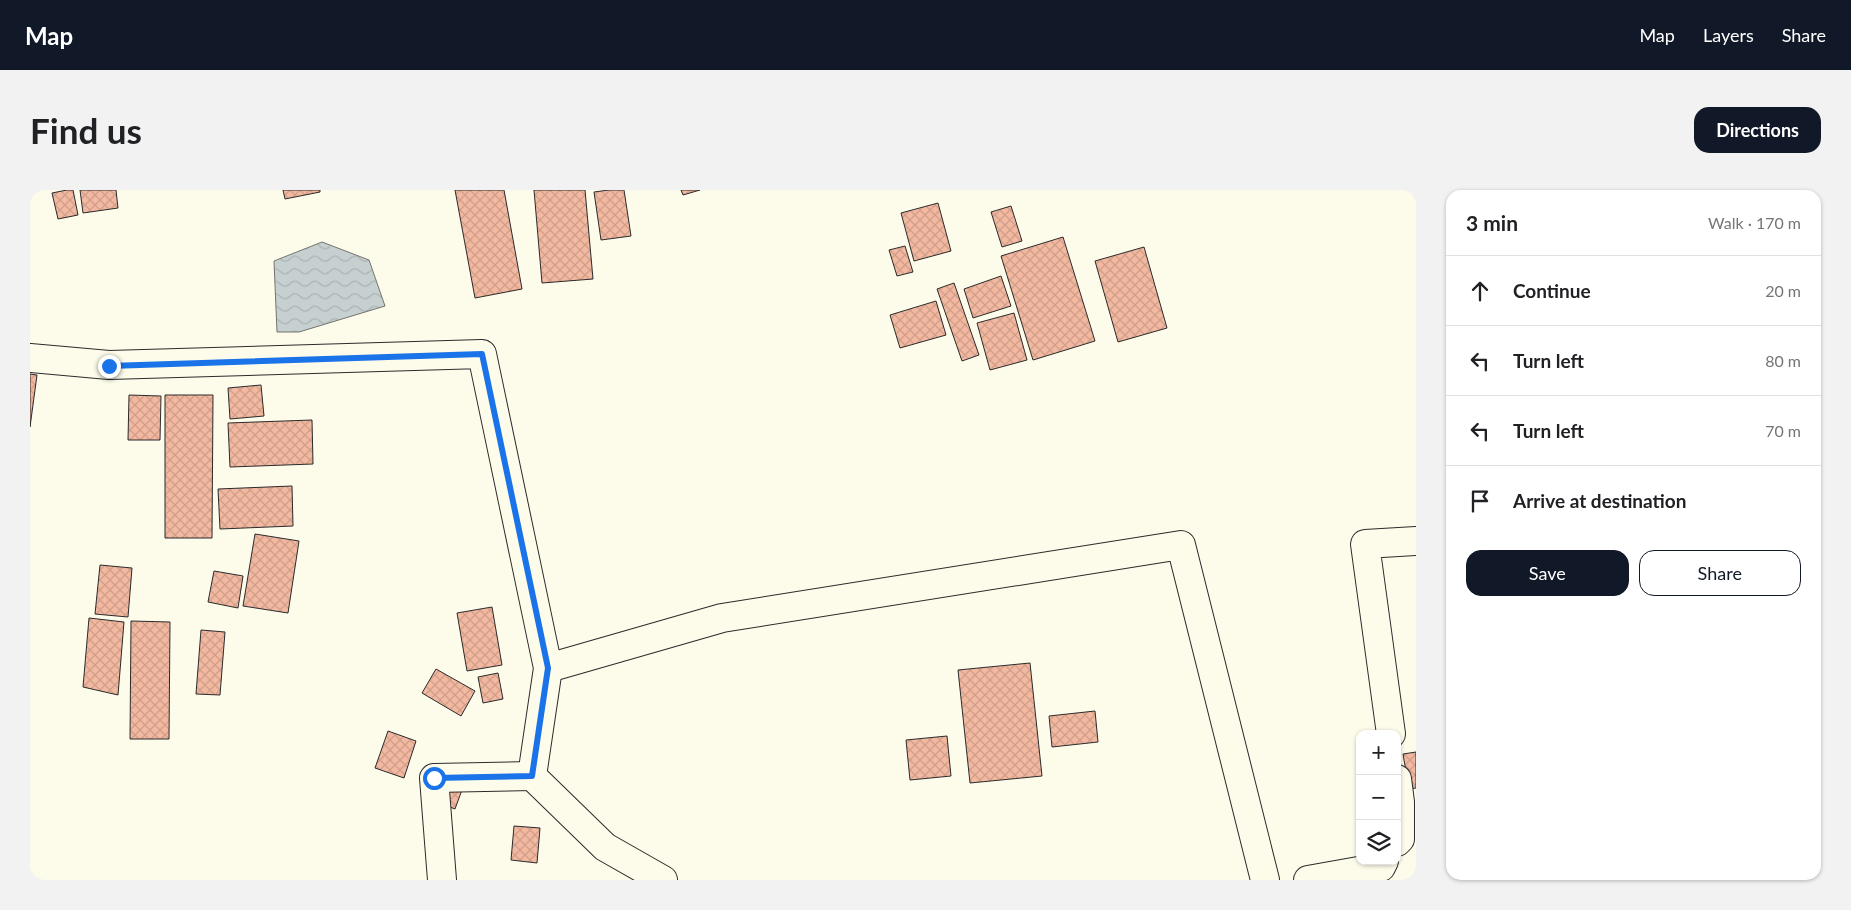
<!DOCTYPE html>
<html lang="en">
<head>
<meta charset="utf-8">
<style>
  :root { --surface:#fff; --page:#f2f2f2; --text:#202124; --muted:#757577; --line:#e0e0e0; --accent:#111827 }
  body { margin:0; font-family:Lato,sans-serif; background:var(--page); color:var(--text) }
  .controls { position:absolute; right:15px; bottom:15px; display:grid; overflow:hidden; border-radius:10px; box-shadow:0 1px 4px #0004 }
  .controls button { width:45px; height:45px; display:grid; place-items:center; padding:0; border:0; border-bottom:1px solid var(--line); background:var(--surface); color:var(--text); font:25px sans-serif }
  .stop { position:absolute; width:15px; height:15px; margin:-11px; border:4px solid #1a73e8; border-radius:50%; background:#fff }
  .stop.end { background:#1a73e8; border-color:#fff; box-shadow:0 1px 5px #0008 }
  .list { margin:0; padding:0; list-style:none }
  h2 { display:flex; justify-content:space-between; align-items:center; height:65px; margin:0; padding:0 20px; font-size:21px }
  h2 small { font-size:16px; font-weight:400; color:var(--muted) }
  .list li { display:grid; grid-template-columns:32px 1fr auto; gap:15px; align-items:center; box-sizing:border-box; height:70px; padding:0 20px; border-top:1px solid var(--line) }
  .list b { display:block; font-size:19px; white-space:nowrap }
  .list em { font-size:16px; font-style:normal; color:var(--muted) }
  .actions { display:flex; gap:10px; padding:15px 20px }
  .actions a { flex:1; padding:11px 0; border:1px solid var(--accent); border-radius:15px; text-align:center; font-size:18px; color:var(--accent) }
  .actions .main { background:var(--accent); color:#fff }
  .icon { flex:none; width:28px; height:28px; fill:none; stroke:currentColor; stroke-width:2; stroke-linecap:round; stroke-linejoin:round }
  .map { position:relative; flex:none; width:1386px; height:690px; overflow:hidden; border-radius:15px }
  header { display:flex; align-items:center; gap:30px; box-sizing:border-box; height:70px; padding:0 25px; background:var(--accent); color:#fff }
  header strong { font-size:24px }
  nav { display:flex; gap:28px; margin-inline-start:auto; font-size:18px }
  .intro { display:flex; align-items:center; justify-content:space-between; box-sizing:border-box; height:120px; padding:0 30px }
  h1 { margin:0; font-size:35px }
  .button { padding:12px 22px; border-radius:15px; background:var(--accent); color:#fff; font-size:18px; font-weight:700 }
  main { display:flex; gap:30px; padding:0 30px }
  aside { flex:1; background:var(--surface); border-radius:15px; box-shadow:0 1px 4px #0004 }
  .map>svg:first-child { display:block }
  .water { fill:url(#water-waves); stroke:#74746e }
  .building { fill:url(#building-cross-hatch); stroke:#2b2b2b }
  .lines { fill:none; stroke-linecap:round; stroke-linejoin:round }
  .minor-casing { stroke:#2b2b2b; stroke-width:30 }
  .minor { stroke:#fdfbea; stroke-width:28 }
  .route { stroke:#1a73e8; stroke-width:6 }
</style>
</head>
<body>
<header>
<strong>Map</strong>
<nav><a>Map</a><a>Layers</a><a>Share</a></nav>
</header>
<div class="intro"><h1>Find us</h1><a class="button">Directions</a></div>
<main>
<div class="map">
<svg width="1386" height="690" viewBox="0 0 1386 690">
  <defs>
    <pattern id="water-waves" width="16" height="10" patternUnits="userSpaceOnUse" patternTransform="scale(1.25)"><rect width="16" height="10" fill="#c7d0d0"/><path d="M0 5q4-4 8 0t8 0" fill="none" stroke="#abb3b3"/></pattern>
    <pattern id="building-cross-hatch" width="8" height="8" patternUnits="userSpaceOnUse" patternTransform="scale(1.25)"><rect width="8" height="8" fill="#f2b8a0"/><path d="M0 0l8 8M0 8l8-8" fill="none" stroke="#d09e8a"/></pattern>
  </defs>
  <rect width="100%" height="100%" fill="#fdfbea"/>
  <polygon class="water" points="292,52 339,70 355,116 269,142 247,142 244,71"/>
  <g class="building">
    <polygon points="37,0 43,0 48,25 28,29 22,3"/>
    <polygon points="50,0 86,0 88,18 53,23"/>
    <polygon points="253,0 290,0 290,2 255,9"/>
    <polygon points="425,0 474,0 492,99 445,108"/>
    <polygon points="504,0 555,0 563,89 512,93"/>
    <polygon points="579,0 594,0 601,46 571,50 564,2"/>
    <polygon points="651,0 670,0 653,5"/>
    <polygon points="908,13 921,61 884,71 871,23"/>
    <polygon points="981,16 992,51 972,57 961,22"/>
    <polygon points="1033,47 1065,151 1003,170 971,66"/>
    <polygon points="875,56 883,82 867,86 859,60"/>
    <polygon points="1114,57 1137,138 1088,152 1065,71"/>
    <polygon points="971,86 981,116 943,128 934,99"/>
    <polygon points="924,93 949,165 932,171 907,99"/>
    <polygon points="906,111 916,145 870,158 860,125"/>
    <polygon points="984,123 997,170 960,180 947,133"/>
    <polygon points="0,184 7,185 0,237"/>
    <polygon points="231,195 234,226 200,229 198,198"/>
    <polygon points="99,205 131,206 130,250 98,250"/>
    <polygon points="135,205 183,205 182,348 135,348"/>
    <polygon points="282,230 283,274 200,277 198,233"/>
    <polygon points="262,296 263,336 190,339 188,299"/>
    <polygon points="225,344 269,351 258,423 213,416"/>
    <polygon points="70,375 102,378 98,427 65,424"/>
    <polygon points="184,381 213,386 208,418 178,412"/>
    <polygon points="462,417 472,475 437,481 427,423"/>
    <polygon points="59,428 94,432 88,505 53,497"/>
    <polygon points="101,431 140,432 139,549 100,549"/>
    <polygon points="171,440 195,442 190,505 166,504"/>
    <polygon points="1000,473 1012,586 940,593 928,480"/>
    <polygon points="406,479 445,501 431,526 392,503"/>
    <polygon points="468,483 473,509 453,513 448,487"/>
    <polygon points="1065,521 1068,552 1022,557 1019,526"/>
    <polygon points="358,541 386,551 374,588 345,578"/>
    <polygon points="917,546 921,586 880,590 876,550"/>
    <polygon points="1386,562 1386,598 1379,599 1373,564"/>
    <polygon points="436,589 425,619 404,611"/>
    <polygon points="484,636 510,638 507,673 481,670"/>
  </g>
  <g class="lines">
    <g class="minor-casing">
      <g id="minor">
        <polyline points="0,168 79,175 452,164 518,478 502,586 575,657 633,690"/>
        <polyline points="518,478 692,428 1151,355 1235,690"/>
        <polyline points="1361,544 1335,354 1386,351"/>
        <polyline points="1367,589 1370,612 1370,649 1367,652"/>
        <polyline points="412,690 404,588 502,586"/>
        <polyline points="1278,690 1351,677 1354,671"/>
      </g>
    </g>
    <use href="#minor" class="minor"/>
  </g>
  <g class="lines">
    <polyline class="route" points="79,176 452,164 518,478 502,586 404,588"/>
  </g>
</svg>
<div class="controls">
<button>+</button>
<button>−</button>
<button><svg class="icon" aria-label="layers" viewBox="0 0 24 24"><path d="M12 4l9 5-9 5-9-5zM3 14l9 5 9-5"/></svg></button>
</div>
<div class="stop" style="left:404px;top:588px"></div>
<div class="stop end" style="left:79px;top:176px"></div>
</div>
<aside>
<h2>3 min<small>Walk · 170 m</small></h2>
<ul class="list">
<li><svg class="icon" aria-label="ahead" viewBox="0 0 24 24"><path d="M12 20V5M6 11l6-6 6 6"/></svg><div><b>Continue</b></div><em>20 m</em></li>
<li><svg class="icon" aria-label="left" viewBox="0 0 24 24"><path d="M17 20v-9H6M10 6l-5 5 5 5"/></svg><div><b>Turn left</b></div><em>80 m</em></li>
<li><svg class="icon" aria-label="left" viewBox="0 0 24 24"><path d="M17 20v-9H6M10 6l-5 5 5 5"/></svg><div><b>Turn left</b></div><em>70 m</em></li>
<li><svg class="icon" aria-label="arrive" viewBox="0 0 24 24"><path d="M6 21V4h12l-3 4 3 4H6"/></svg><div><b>Arrive at destination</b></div></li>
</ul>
<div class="actions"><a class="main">Save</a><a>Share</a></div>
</aside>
</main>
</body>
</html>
